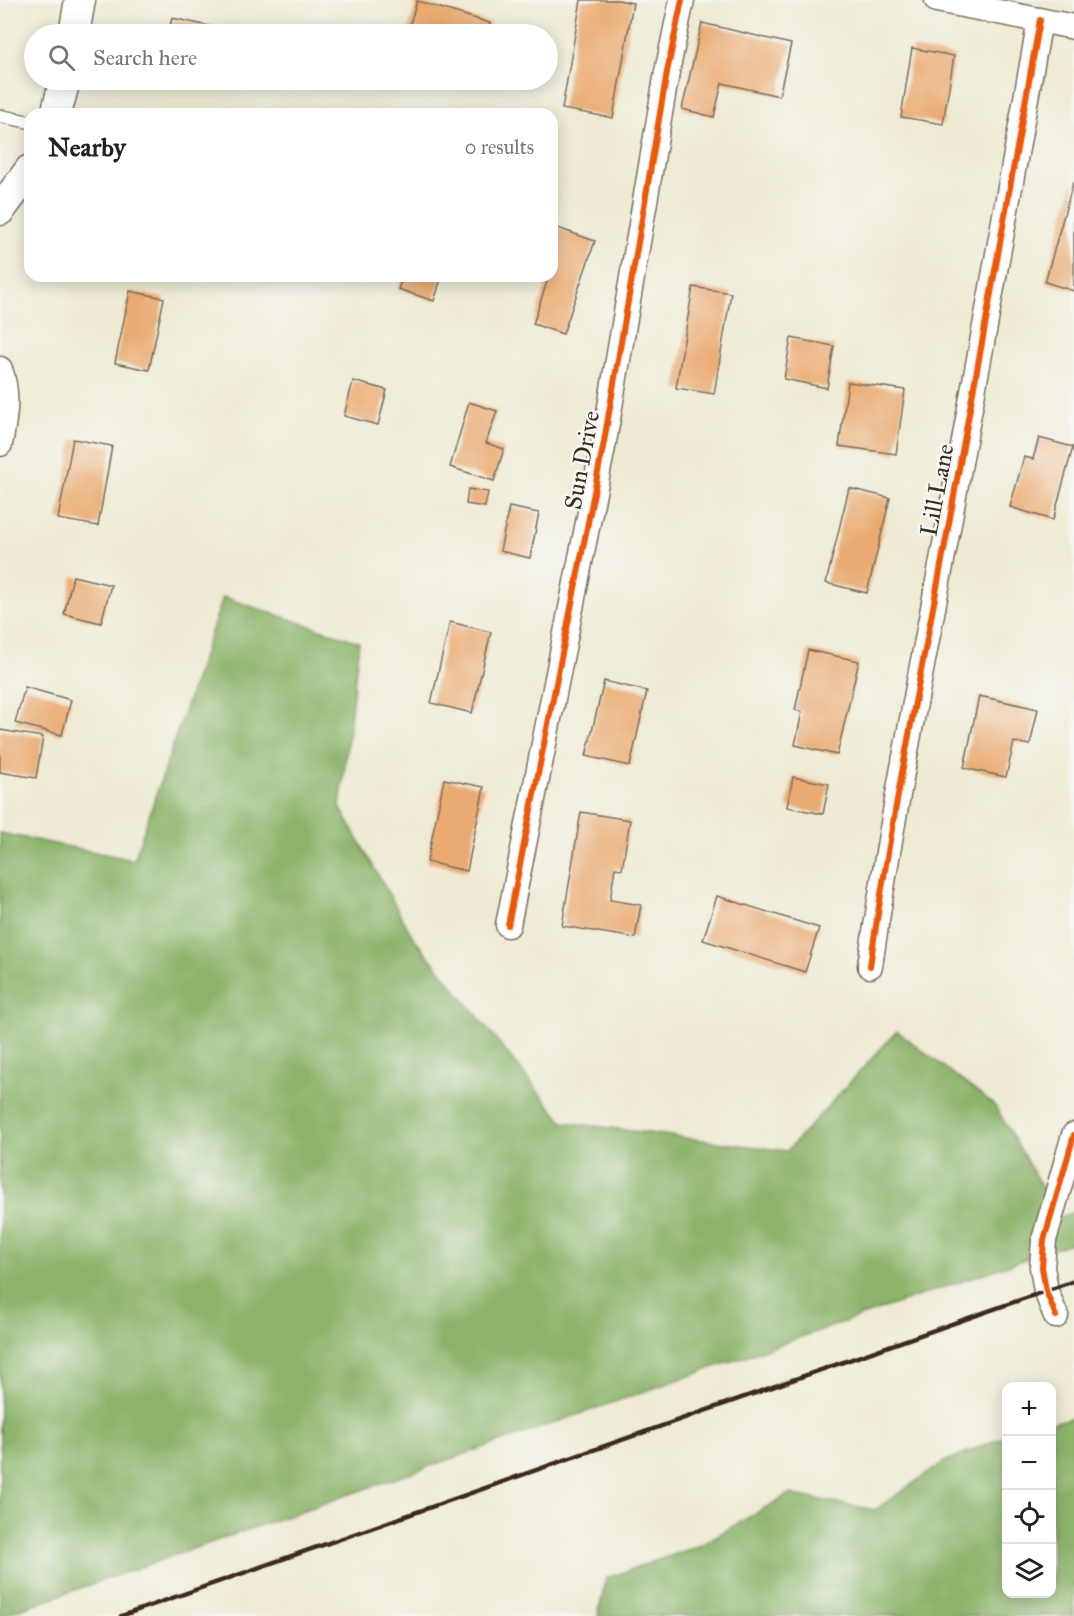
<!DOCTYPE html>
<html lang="en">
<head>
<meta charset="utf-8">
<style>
  :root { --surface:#fff; --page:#f6f6f6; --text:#202124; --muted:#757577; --line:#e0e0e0 }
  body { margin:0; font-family:"IM FELL Great Primer",serif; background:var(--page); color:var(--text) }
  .controls { position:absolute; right:18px; bottom:18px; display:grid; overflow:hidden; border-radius:12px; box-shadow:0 3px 15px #0003 }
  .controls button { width:54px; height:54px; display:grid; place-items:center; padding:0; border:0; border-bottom:2px solid var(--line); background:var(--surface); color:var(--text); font:30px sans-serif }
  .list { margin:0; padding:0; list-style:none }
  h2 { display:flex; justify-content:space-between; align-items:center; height:78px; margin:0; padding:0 24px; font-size:26px }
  h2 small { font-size:20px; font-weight:400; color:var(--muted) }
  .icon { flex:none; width:33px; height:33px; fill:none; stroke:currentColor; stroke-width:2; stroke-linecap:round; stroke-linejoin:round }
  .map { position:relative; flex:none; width:1074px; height:1616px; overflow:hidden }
  .search { position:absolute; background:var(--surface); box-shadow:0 3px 15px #0003; left:24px; top:24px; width:534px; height:66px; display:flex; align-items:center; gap:15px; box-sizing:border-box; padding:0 21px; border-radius:33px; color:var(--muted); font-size:22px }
  .panel { position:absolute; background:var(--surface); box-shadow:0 3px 15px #0003; left:24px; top:108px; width:534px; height:174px; border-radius:18px }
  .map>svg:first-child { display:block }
  .forest { fill:#8cb46b; stroke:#646f44; stroke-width:1.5 }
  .building { fill:#eaaa71 }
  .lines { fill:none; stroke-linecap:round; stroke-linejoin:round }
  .service-casing { stroke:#7a6d5d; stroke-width:15 }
  .minor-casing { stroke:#7a6d5d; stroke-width:27 }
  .tertiary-casing { stroke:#7a6d5d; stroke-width:33 }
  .service { stroke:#fff; stroke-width:12 }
  .minor { stroke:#fff; stroke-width:24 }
  .tertiary { stroke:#fff; stroke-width:30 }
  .rail { stroke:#3b2a1e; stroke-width:4.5 }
  .cycleway-casing { stroke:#f6f6f2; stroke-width:10 }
  .cycleway { stroke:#e8590c; stroke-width:6 }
  .labels { text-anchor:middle; stroke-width:5; stroke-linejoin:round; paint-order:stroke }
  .street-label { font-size:24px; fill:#3b2a1e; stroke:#f6f6f2 }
</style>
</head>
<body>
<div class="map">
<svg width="1074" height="1616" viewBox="0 0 1074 1616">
  <rect width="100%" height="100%" fill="#f6f6f2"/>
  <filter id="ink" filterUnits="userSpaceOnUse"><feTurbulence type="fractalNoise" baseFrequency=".0167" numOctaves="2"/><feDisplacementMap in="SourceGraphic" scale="12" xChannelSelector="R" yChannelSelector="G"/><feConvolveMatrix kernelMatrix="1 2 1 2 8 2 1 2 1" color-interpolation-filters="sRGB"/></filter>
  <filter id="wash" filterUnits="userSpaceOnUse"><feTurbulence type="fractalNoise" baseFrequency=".008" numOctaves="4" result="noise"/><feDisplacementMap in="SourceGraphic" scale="24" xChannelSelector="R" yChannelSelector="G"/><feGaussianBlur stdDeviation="1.35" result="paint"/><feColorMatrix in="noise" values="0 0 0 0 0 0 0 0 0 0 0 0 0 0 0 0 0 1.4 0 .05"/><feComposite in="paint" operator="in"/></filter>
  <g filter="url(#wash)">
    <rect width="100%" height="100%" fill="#eeead3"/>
    <g class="forest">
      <polygon points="223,597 359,642 340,807 413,937 563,1122 787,1151 897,1031 995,1106 1059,1217 1074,1212 1074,1242 0,1616 0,833 134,860"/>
      <polygon points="1074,1417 1074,1616 598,1616 606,1578 699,1546 789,1494 875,1510 944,1462 1006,1436 1006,1594 1052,1594 1052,1423"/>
    </g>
    <g id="blocks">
      <g class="building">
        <polygon points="581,0 618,0 633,3 613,118 562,109"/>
        <polygon points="417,1 490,23 486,34 407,34"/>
        <polygon points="172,18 209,26 207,34 168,34"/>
        <polygon points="702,23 791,44 779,96 722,83 714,117 682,109"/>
        <polygon points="912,48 954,56 943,124 901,117"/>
        <polygon points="1073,183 1074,183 1074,291 1045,282"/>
        <polygon points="552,226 595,241 563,334 533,324 549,276 552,276 552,268 557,253 552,251"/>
        <polygon points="403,276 442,276 434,301 398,289"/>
        <polygon points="693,287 731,293 714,394 676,388"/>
        <polygon points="130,291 164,298 149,370 115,363"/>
        <polygon points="791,338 834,346 827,388 784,379"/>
        <polygon points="353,381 387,390 378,425 344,416"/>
        <polygon points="848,382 905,390 896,454 839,446"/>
        <polygon points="469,402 497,411 486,443 504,449 494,481 450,467"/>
        <polygon points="1039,438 1073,447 1053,520 1010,507 1024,457 1033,459"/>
        <polygon points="73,439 112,446 98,526 58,519"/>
        <polygon points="849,488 890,498 867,593 826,583"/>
        <polygon points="468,489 488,492 485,507 466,504"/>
        <polygon points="509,507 539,513 530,558 500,551"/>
        <polygon points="73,576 111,585 101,623 64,614"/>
        <polygon points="450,622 491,632 472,713 431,703"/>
        <polygon points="808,650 859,661 837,755 795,745 802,712 795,710"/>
        <polygon points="604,681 647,691 630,766 586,756"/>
        <polygon points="25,687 71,700 62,735 15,723"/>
        <polygon points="979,696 1038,709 1030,745 1014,742 1006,777 964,768"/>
        <polygon points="0,730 43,737 36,778 0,772"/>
        <polygon points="793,777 829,784 823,814 787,807"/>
        <polygon points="444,779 484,787 467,871 427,862"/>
        <polygon points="581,812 630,820 622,869 615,868 610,900 641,905 635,938 562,926"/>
        <polygon points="717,896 819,928 805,972 703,940"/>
      </g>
    </g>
  </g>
  <g filter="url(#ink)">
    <use href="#blocks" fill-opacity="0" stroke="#7a6d5d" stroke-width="1.5"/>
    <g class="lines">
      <g class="service-casing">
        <polyline id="service" points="0,116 30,122"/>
      </g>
      <g class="minor-casing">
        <g id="minor">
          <polyline points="937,0 1074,27"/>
          <path d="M0,369C9,394 5,418 0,444"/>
          <polyline points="508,925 604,442 667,72 682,0"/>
          <path d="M870,966C891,821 920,678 947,534C979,363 1009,191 1040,20"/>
          <polyline points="1056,1316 1046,1291 1042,1267 1044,1240 1074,1135"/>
        </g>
      </g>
      <g class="tertiary-casing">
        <g id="tertiary">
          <polyline points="74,34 80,0"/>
          <polyline points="56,114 65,80"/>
          <polyline points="0,210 30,170"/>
        </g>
      </g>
      <use href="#service" class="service"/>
      <use href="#minor" class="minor"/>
      <use href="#tertiary" class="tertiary"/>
      <polyline class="rail" points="121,1616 1074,1281"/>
      <g class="cycleway-casing">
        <g id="cycleway">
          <polyline points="508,925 604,442 667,72 682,0"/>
          <path d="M870,966C891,821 920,678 947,534C979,363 1009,191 1040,20"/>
          <polyline points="1056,1316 1046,1291 1042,1267 1044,1240 1074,1135"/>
        </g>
      </g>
      <use href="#cycleway" class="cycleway"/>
    </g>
  </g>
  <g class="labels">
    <g class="street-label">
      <text transform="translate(582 460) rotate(-79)" y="8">Sun Drive</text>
      <text transform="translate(937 490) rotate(-79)" y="8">Lill Lane</text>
    </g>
  </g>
</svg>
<div class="controls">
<button>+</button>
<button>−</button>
<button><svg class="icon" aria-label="locate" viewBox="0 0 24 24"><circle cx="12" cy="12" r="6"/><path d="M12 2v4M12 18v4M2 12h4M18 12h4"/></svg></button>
<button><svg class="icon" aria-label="layers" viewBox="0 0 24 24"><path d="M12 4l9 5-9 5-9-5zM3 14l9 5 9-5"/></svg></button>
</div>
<div class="search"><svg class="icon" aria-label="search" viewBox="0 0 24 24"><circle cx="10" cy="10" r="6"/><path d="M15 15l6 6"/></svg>Search here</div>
<section class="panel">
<h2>Nearby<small>0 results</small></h2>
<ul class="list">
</ul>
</section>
</div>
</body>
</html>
